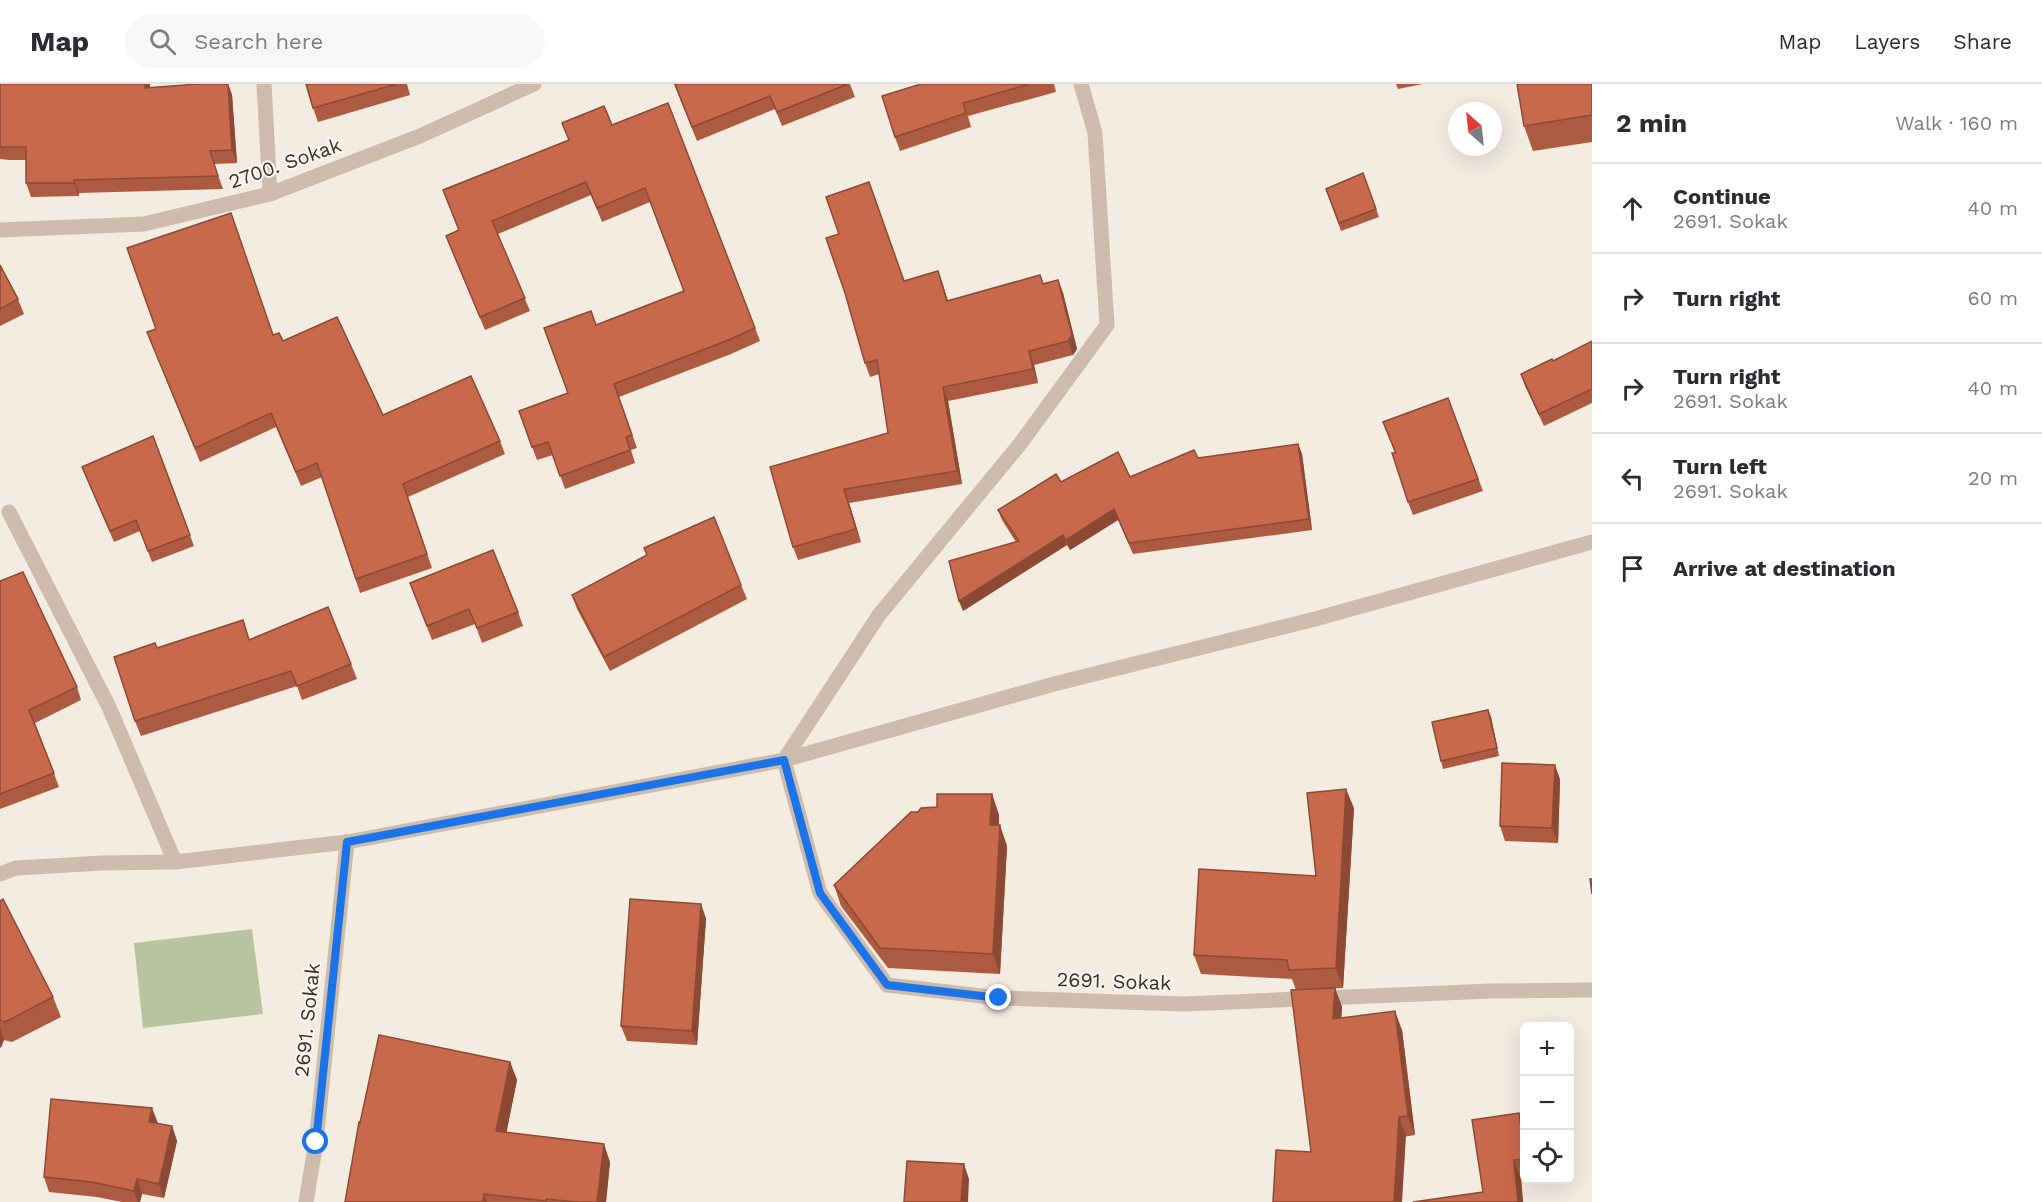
<!DOCTYPE html>
<html lang="en">
<head>
<meta charset="utf-8">
<style>
  :root { --surface:#fff; --page:#f7f7f7; --text:#2b2b33; --muted:#7c7c81; --line:#e1e1e2 }
  body { margin:0; font-family:"Work Sans",sans-serif; background:var(--page); color:var(--text) }
  .controls { position:absolute; right:18px; bottom:18px; display:grid; overflow:hidden; border-radius:9px; box-shadow:0 6px 24px #0002 }
  .controls button { width:54px; height:54px; display:grid; place-items:center; padding:0; border:0; border-bottom:2px solid var(--line); background:var(--surface); color:var(--text); font:30px sans-serif }
  .compass { position:absolute; left:1448px; top:18px; width:54px; height:54px; border-radius:50%; background:var(--surface); box-shadow:0 6px 24px #0002; rotate:333deg }
  .stop { position:absolute; width:18px; height:18px; margin:-14px; border:4px solid #1a73e8; border-radius:50%; background:#fff }
  .stop.end { background:#1a73e8; border-color:#fff; box-shadow:0 2px 6px #0008 }
  .list { margin:0; padding:0; list-style:none }
  h2 { display:flex; justify-content:space-between; align-items:center; height:78px; margin:0; padding:0 24px; font-size:26px }
  h2 small { font-size:20px; font-weight:400; color:var(--muted) }
  .list li { display:grid; grid-template-columns:39px 1fr auto; gap:18px; align-items:center; box-sizing:border-box; height:90px; padding:0 24px; border-top:2px solid var(--line) }
  .list b { display:block; font-size:22px; white-space:nowrap }
  .list p { margin:0; font-size:20px; white-space:nowrap; color:var(--muted) }
  .list em { font-size:20px; font-style:normal; color:var(--muted) }
  .icon { flex:none; width:33px; height:33px; fill:none; stroke:currentColor; stroke-width:2; stroke-linecap:round; stroke-linejoin:round }
  .map { position:relative; flex:none; width:1592px; height:1118px; overflow:hidden }
  header { display:flex; align-items:center; gap:36px; box-sizing:border-box; height:84px; padding:0 30px; background:var(--surface); border-bottom:2px solid var(--line) }
  header strong { font-size:28px }
  nav { display:flex; gap:33px; margin-inline-start:auto; font-size:21px }
  .search { width:420px; height:54px; background:var(--page); display:flex; align-items:center; gap:15px; box-sizing:border-box; padding:0 21px; border-radius:33px; color:var(--muted); font-size:22px }
  main { display:flex }
  aside { flex:1; background:var(--surface) }
  .map>svg:first-child { display:block }
  .green { fill:#b8c4a0 }
  .lines { fill:none; stroke-linecap:round; stroke-linejoin:round }
  .minor { stroke:#cdbbac; stroke-width:15 }
  .wall { fill:#ac5a40 }
  .shaded-wall { fill:#8c4a34 }
  .building { fill:#c8694b; stroke:#8c4a34; stroke-width:1.5 }
  .route { stroke:#1a73e8; stroke-width:8 }
  .labels { text-anchor:middle; stroke-width:4.5; stroke-linejoin:round; paint-order:stroke }
  .street-label { font-size:20px; fill:#3b302b; stroke:#fbf5ee }
</style>
</head>
<body>
<header>
<strong>Map</strong>
<div class="search"><svg class="icon" aria-label="search" viewBox="0 0 24 24"><circle cx="10" cy="10" r="6"/><path d="M15 15l6 6"/></svg>Search here</div>
<nav><a>Map</a><a>Layers</a><a>Share</a></nav>
</header>
<main>
<div class="map">
<svg width="1592" height="1118" viewBox="0 0 1592 1118">
  <rect width="100%" height="100%" fill="#f4ebe1"/>
  <polygon class="green" points="252,845 263,930 143,944 134,859"/>
  <g class="lines">
    <g class="minor">
      <polyline points="264,0 270,110"/>
      <polyline points="1081,0 1095,49 1107,241 1020,360 879,531 784,676 820,809 887,901 999,914 1184,920 1491,907 1592,906"/>
      <polyline points="0,146 144,140 270,110 420,52 534,0"/>
      <polyline points="9,428 109,623 175,778"/>
      <polyline points="0,790 16,784 102,779 175,778 347,758 784,676 1054,600 1315,535 1592,458"/>
      <polyline points="306,1118 316,1058 347,758"/>
    </g>
  </g>
  <g class="wall">
    <polygon points="0,0 150,4 198,0 228,0 232,11 237,79 214,80 223,105 79,109 79,112 31,113 26,99 26,76 10,76 0,75"/>
    <polygon points="306,0 407,0 410,11 318,38 313,24"/>
    <polygon points="674,0 850,0 855,13 782,42 775,25 697,57"/>
    <polygon points="921,0 1054,0 1056,8 968,32 971,43 900,67 895,53"/>
    <polygon points="1396,0 1423,0 1398,5"/>
    <polygon points="1592,0 1592,58 1533,67 1524,42"/>
    <polygon points="668,19 760,257 731,270 619,313 637,364 631,366 635,379 565,405 553,371 537,376 519,327 568,309 596,241 684,208 650,118 602,138 591,111 498,150 530,227 485,246 446,152 459,146 443,106 569,57 562,39 612,41"/>
    <polygon points="1363,89 1379,133 1341,147 1326,105"/>
    <polygon points="0,181 18,215 24,230 0,242"/>
    <polygon points="938,187 948,217 1044,199 1058,196 1063,209 1077,265 1073,271 1034,281 1038,299 948,317 962,400 849,419 861,458 798,476 793,463 888,349 879,290 870,293 865,279 905,197"/>
    <polygon points="147,248 274,251 283,257 383,331 500,357 505,370 408,413 432,484 360,509 322,393 301,402 276,343 200,378"/>
    <polygon points="1592,257 1592,319 1544,342 1525,302 1521,290 1553,277"/>
    <polygon points="1448,314 1483,407 1413,431 1408,418 1395,369 1383,338"/>
    <polygon points="153,352 194,462 152,478 140,447 114,458 82,383"/>
    <polygon points="1298,360 1302,370 1312,446 1133,470 1118,436 1070,466 1067,461 963,527 1016,458 1002,436 998,426 1061,398 1130,393 1198,374"/>
    <polygon points="0,497 77,603 81,616 35,639 59,703 0,725"/>
    <polygon points="410,499 518,528 523,542 482,559 475,540 432,556"/>
    <polygon points="741,501 747,515 610,587 577,525 572,511"/>
    <polygon points="249,556 351,580 357,595 302,616 297,602 141,652 135,637 157,564"/>
    <polygon points="1488,626 1491,633 1499,672 1443,685 1441,677"/>
    <polygon points="1560,695 1558,759 1505,757 1500,742"/>
    <polygon points="992,710 999,731 999,741 1007,762 1000,890 888,884 841,822 834,801 918,728"/>
    <polygon points="1354,724 1343,904 1296,906 1292,895 1201,890 1194,871 1316,792"/>
    <polygon points="0,817 53,913 61,933 12,958 4,956 0,964"/>
    <polygon points="701,820 706,835 697,961 627,957 621,942"/>
    <polygon points="1335,904 1342,923 1341,934 1402,946 1415,1051 1311,1068"/>
    <polygon points="510,978 517,996 506,1049 610,1078 606,1118 345,1118 360,1039"/>
    <polygon points="158,1039 172,1042 177,1057 164,1114 142,1110 140,1118 122,1118 97,1113 49,1108 44,1093"/>
    <polygon points="1524,1043 1524,1094 1521,1095 1523,1118 1413,1118 1483,1108"/>
  </g>
  <g class="shaded-wall">
    <polygon points="145,0 150,0 150,17 145,4"/>
    <polygon points="228,0 232,11 237,79 232,66"/>
    <polygon points="74,96 79,109 79,112 74,99"/>
    <polygon points="938,187 943,201 952,231 947,217"/>
    <polygon points="1058,196 1063,209 1077,265 1073,271 1068,257"/>
    <polygon points="1029,267 1034,281 1038,299 1033,285"/>
    <polygon points="943,303 948,317 962,400 957,387"/>
    <polygon points="1298,360 1302,370 1312,446 1309,435"/>
    <polygon points="844,405 849,419 861,458 856,445"/>
    <polygon points="1114,425 1118,436 1070,466 1066,456"/>
    <polygon points="1063,451 1067,461 963,527 959,517"/>
    <polygon points="1488,626 1491,633 1499,672 1497,664"/>
    <polygon points="1555,681 1560,695 1558,759 1552,744"/>
    <polygon points="1346,705 1354,724 1343,904 1336,884"/>
    <polygon points="992,710 999,731 998,762 990,741"/>
    <polygon points="1000,741 1007,762 1000,890 993,870"/>
    <polygon points="701,820 706,835 697,961 692,947"/>
    <polygon points="1335,904 1342,923 1340,954 1333,935"/>
    <polygon points="1395,927 1402,946 1415,1051 1408,1032"/>
    <polygon points="0,943 4,956 1,964 0,962"/>
    <polygon points="510,978 517,996 503,1066 496,1047"/>
    <polygon points="152,1024 158,1039 155,1052 149,1038"/>
    <polygon points="1519,1029 1524,1043 1524,1065"/>
    <polygon points="1399,1033 1406,1052 1402,1118 1394,1118"/>
    <polygon points="172,1042 177,1057 164,1114 159,1100"/>
    <polygon points="604,1060 610,1078 606,1118 597,1118"/>
    <polygon points="1514,1076 1521,1095 1523,1118 1518,1118"/>
    <polygon points="964,1080 969,1095 968,1118 961,1118"/>
    <polygon points="137,1095 142,1110 140,1118 138,1118 134,1107"/>
    <polygon points="484,1110 487,1118 483,1118"/>
  </g>
  <g class="building">
    <polygon points="0,0 145,0 145,4 198,0 228,0 232,66 210,67 218,92 74,96 74,99 26,99 26,63 0,63"/>
    <polygon points="306,0 397,0 313,24"/>
    <polygon points="675,0 848,0 777,28 770,12 692,43"/>
    <polygon points="921,0 1030,0 963,19 966,29 895,53 882,12"/>
    <polygon points="1517,0 1592,0 1592,31 1524,42"/>
    <polygon points="668,19 755,244 726,257 614,300 632,351 626,353 630,366 560,392 548,358 532,363 519,327 568,309 544,244 591,227 596,241 684,207 645,104 597,124 586,98 492,137 525,214 480,233 446,152 459,146 443,106 569,56 562,39 604,22 612,41"/>
    <polygon points="1363,89 1376,125 1339,139 1326,105"/>
    <polygon points="869,98 904,197 938,187 947,217 1040,191 1043,200 1058,196 1072,251 1068,257 1029,267 1033,285 943,303 957,387 844,405 856,445 793,463 770,383 888,349 877,276 865,279 845,209 826,154 839,150 826,113"/>
    <polygon points="231,129 273,251 279,249 283,257 337,233 383,331 471,292 500,357 403,400 427,470 356,495 317,379 296,388 271,329 195,364 147,248 156,245 127,164"/>
    <polygon points="0,181 18,215 0,225"/>
    <polygon points="1592,257 1592,305 1539,330 1521,290 1552,275 1553,277"/>
    <polygon points="1448,314 1478,395 1408,418 1392,369 1396,369 1383,338"/>
    <polygon points="153,352 190,451 148,467 136,436 110,447 82,383"/>
    <polygon points="1298,360 1309,435 1129,459 1114,425 1066,456 1063,451 959,517 949,477 1019,457 998,426 1056,390 1061,398 1118,368 1130,393 1194,366 1198,374"/>
    <polygon points="714,433 741,501 604,573 572,511 647,471 644,464"/>
    <polygon points="493,466 518,528 477,544 469,525 427,542 410,499"/>
    <polygon points="23,488 77,603 29,626 54,689 0,710 0,497"/>
    <polygon points="328,523 351,580 297,602 291,587 135,637 114,573 155,559 157,564 243,536 249,556"/>
    <polygon points="1488,626 1497,664 1441,677 1432,638"/>
    <polygon points="1502,679 1555,681 1552,744 1500,742"/>
    <polygon points="1346,705 1336,884 1289,886 1287,876 1194,871 1199,785 1316,792 1307,709"/>
    <polygon points="937,710 992,710 990,741 1000,741 993,870 880,864 834,801 911,728 918,728 921,724 937,723"/>
    <polygon points="1590,795 1592,795 1592,810"/>
    <polygon points="3,815 53,913 5,938 0,936 0,817"/>
    <polygon points="630,815 701,820 692,947 621,942"/>
    <polygon points="1335,904 1333,935 1395,927 1408,1032 1399,1033 1394,1118 1273,1118 1276,1066 1311,1068 1291,906"/>
    <polygon points="379,951 510,978 496,1047 604,1060 597,1118 578,1118 546,1115 546,1117 484,1110 483,1118 345,1118 359,1038 360,1039"/>
    <polygon points="51,1015 152,1024 149,1038 172,1042 159,1100 137,1095 134,1107 92,1098 44,1093"/>
    <polygon points="1519,1029 1524,1065 1524,1075 1514,1076 1518,1118 1413,1118 1483,1108 1472,1036"/>
    <polygon points="907,1077 964,1080 961,1118 904,1118"/>
  </g>
  <g class="lines">
    <polyline class="route" points="316,1058 347,758 784,676 820,809 887,901 999,914"/>
  </g>
  <g class="labels">
    <g class="street-label">
      <text transform="translate(285 79) rotate(-19)" y="7">2700. Sokak</text>
      <text transform="translate(1114 897) rotate(2)" y="7">2691. Sokak</text>
      <text transform="translate(307 936) rotate(-84)" y="7">2691. Sokak</text>
    </g>
  </g>
</svg>
<div class="controls">
<button>+</button>
<button>−</button>
<button><svg class="icon" aria-label="locate" viewBox="0 0 24 24"><circle cx="12" cy="12" r="6"/><path d="M12 2v4M12 18v4M2 12h4M18 12h4"/></svg></button>
</div>
<svg class="compass" viewBox="-18 -18 36 36"><path d="M0-13l5 13h-10z" fill="#e53935"/><path d="M0 13l5-13h-10z" fill="#7c7c81"/></svg>
<div class="stop" style="left:316px;top:1058px"></div>
<div class="stop end" style="left:999px;top:914px"></div>
</div>
<aside>
<h2>2 min<small>Walk · 160 m</small></h2>
<ul class="list">
<li><svg class="icon" aria-label="ahead" viewBox="0 0 24 24"><path d="M12 20V5M6 11l6-6 6 6"/></svg><div><b>Continue</b><p>2691. Sokak</p></div><em>40 m</em></li>
<li><svg class="icon" aria-label="right" viewBox="0 0 24 24"><path d="M7 20v-9h11M14 6l5 5-5 5"/></svg><div><b>Turn right</b></div><em>60 m</em></li>
<li><svg class="icon" aria-label="right" viewBox="0 0 24 24"><path d="M7 20v-9h11M14 6l5 5-5 5"/></svg><div><b>Turn right</b><p>2691. Sokak</p></div><em>40 m</em></li>
<li><svg class="icon" aria-label="left" viewBox="0 0 24 24"><path d="M17 20v-9H6M10 6l-5 5 5 5"/></svg><div><b>Turn left</b><p>2691. Sokak</p></div><em>20 m</em></li>
<li><svg class="icon" aria-label="arrive" viewBox="0 0 24 24"><path d="M6 21V4h12l-3 4 3 4H6"/></svg><div><b>Arrive at destination</b></div></li>
</ul>
</aside>
</main>
</body>
</html>
